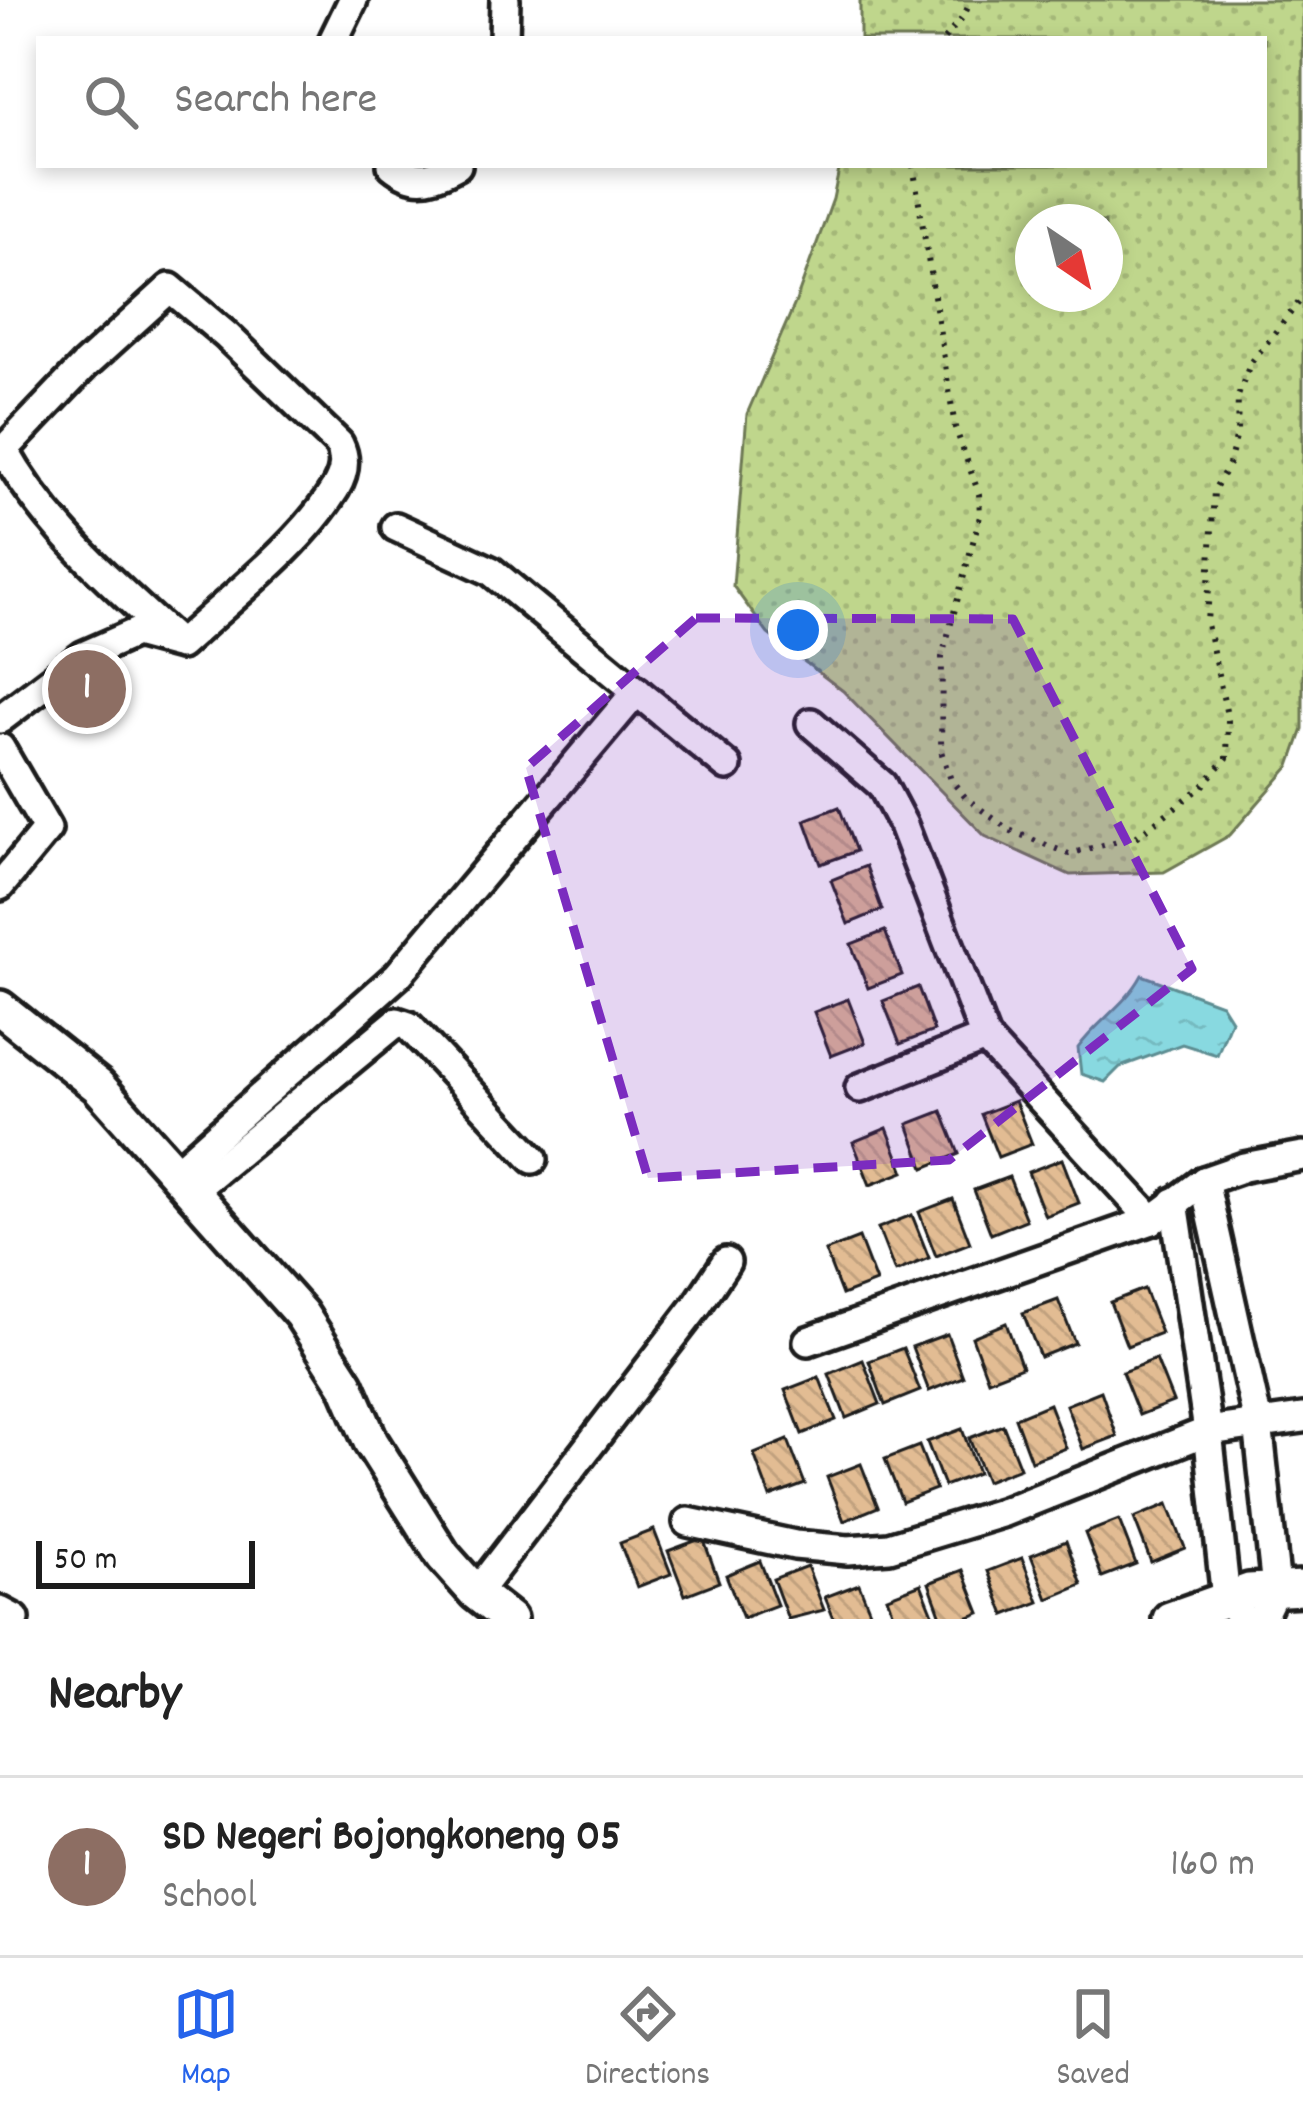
<!DOCTYPE html>
<html lang="en">
<head>
<meta charset="utf-8">
<style>
  :root { --surface:#fff; --page:#f2f2f2; --text:#222; --muted:#767676; --line:#e0e0e0; --accent:#2563eb }
  body { margin:0; font-family:Dekko,sans-serif; background:var(--page); color:var(--text) }
  .compass { position:absolute; left:1015px; top:204px; width:108px; height:108px; border-radius:50%; background:var(--surface); box-shadow:0 6px 18px #0003; rotate:145deg }
  .scale { position:absolute; left:36px; bottom:30px; width:219px; box-sizing:border-box; padding-left:12px; border:6px solid #1c1c1c; border-top:0; font-size:33px; line-height:42px; white-space:nowrap; color:#1c1c1c; -webkit-text-stroke:9px #fff; paint-order:stroke }
  .you { position:absolute; left:798px; top:630px; width:42px; height:42px; margin:-30px; border:9px solid #fff; border-radius:50%; background:#1a73e8; box-shadow:0 0 0 18px #1a73e833 }
  .badge { display:grid; place-items:center; width:78px; height:78px; border-radius:50%; background:var(--accent); color:#fff; font-size:39px; font-weight:700 }
  .pin { position:absolute; translate:-50% -50%; border:6px solid #fff; box-shadow:0 3px 12px #0006 }
  .list { margin:0; padding:0; list-style:none }
  h2 { display:flex; justify-content:space-between; align-items:center; height:156px; margin:0; padding:0 48px; font-size:51px }
  h2 small { font-size:39px; font-weight:400; color:var(--muted) }
  .list li { display:grid; grid-template-columns:78px 1fr auto; gap:36px; align-items:center; box-sizing:border-box; height:180px; padding:0 48px; border-top:3px solid var(--line) }
  .list b { display:block; font-size:45px; white-space:nowrap }
  .list p { margin:0; font-size:39px; white-space:nowrap; color:var(--muted) }
  .list em { font-size:39px; font-style:normal; color:var(--muted) }
  .icon { flex:none; width:66px; height:66px; fill:none; stroke:currentColor; stroke-width:2; stroke-linecap:round; stroke-linejoin:round }
  .map { position:relative; flex:none; width:1303px; height:1619px; overflow:hidden }
  .search { position:absolute; background:var(--surface); box-shadow:0 6px 18px #0003; left:36px; right:36px; top:36px; height:132px; display:flex; align-items:center; gap:30px; box-sizing:border-box; padding:0 42px; border-radius:0px; color:var(--muted); font-size:45px }
  .sheet { height:336px; background:var(--surface) }
  nav { display:flex; justify-content:space-around; align-items:center; box-sizing:border-box; height:168px; border-top:3px solid var(--line); background:var(--surface); font-size:33px; color:var(--muted) }
  nav a { display:grid; justify-items:center; gap:6px }
  nav .on { color:var(--accent) }
  .map>svg:first-child { display:block }
  .grass { fill:url(#grass-dots); stroke:#6e7954; stroke-width:3; fill-rule:evenodd }
  .water { fill:url(#water-ripples); stroke:#5d8d92; stroke-width:3 }
  .building { fill:url(#building-back-hatch); stroke:#1c1c1c; stroke-width:3 }
  .lines { fill:none; stroke-linecap:round; stroke-linejoin:round }
  .minor-casing { stroke:#1c1c1c; stroke-width:36 }
  .tertiary-casing { stroke:#1c1c1c; stroke-width:42 }
  .path { stroke:#1c1c1c; stroke-width:6; stroke-dasharray:3 9; stroke-linecap:butt }
  .minor { stroke:#fff; stroke-width:27 }
  .tertiary { stroke:#fff; stroke-width:33 }
  .marked { fill:#7b2cbf; fill-opacity:0.2; stroke:#7b2cbf; stroke-width:9; stroke-dasharray:24 15; stroke-linejoin:round }
</style>
</head>
<body>
<div class="map">
<svg width="1303" height="1619" viewBox="0 0 1303 1619">
  <defs>
    <pattern id="grass-dots" width="8" height="8" patternUnits="userSpaceOnUse" patternTransform="scale(3)"><rect width="8" height="8" fill="#bfd68c"/><path d="M2 2h.1M6 6h.1" fill="none" stroke="#a4b778" stroke-width="1.8" stroke-linecap="round"/></pattern>
    <pattern id="water-ripples" width="26" height="14" patternUnits="userSpaceOnUse" patternTransform="scale(3)"><rect width="26" height="14" fill="#88d9e0"/><path d="M2 4q2-2 4 0t4 0M15 11q2-2 4 0t4 0" fill="none" stroke="#75bac0"/></pattern>
    <pattern id="building-back-hatch" width="6" height="6" patternUnits="userSpaceOnUse" patternTransform="scale(3)"><rect width="6" height="6" fill="#e2bc93"/><path d="M-1 5l2 2M0 0l6 6M5-1l2 2" fill="none" stroke="#c1a17e"/></pattern>
  </defs>
  <rect width="100%" height="100%" fill="#fff"/>
  <filter id="ink" filterUnits="userSpaceOnUse"><feTurbulence type="fractalNoise" baseFrequency=".00833" numOctaves="2"/><feDisplacementMap in="SourceGraphic" scale="24" xChannelSelector="R" yChannelSelector="G"/><feConvolveMatrix kernelMatrix="1 2 1 2 8 2 1 2 1" color-interpolation-filters="sRGB"/></filter>
  <g filter="url(#ink)">
    <path class="grass" d="M860,0H1303V729L1290,766L1230,835L1164,872L1070,875L985,836L843,691L768,634L733,586L747,414L796,301L833,199L840,165H1264V39H860ZM1033,222H1105V294H1033Z"/>
    <path class="water" d="M1142,975L1221,1004L1231,1020L1217,1055L1182,1044L1120,1067L1105,1082L1081,1074L1078,1048C1098,1020 1126,1005 1142,975Z"/>
    <g class="building">
      <polygon points="839,807 856,851 821,864 805,820"/>
      <polygon points="866,866 882,910 848,924 831,880"/>
      <polygon points="885,931 902,975 868,988 851,944"/>
      <polygon points="918,987 934,1031 900,1044 883,1001"/>
      <polygon points="848,999 865,1043 831,1056 814,1012"/>
      <polygon points="1015,1101 1032,1144 998,1157 981,1114"/>
      <polygon points="942,1111 959,1154 924,1168 908,1124"/>
      <polygon points="887,1128 904,1172 870,1185 853,1142"/>
      <polygon points="1062,1159 1079,1203 1045,1216 1028,1172"/>
      <polygon points="1009,1177 1026,1220 991,1234 974,1190"/>
      <polygon points="953,1199 970,1243 936,1256 919,1212"/>
      <polygon points="912,1215 929,1258 895,1272 878,1228"/>
      <polygon points="859,1238 876,1282 842,1295 825,1251"/>
      <polygon points="1144,1289 1161,1333 1127,1346 1110,1302"/>
      <polygon points="1058,1300 1075,1343 1040,1357 1023,1313"/>
      <polygon points="1006,1323 1022,1367 988,1380 972,1337"/>
      <polygon points="947,1334 963,1377 929,1391 912,1347"/>
      <polygon points="903,1348 920,1391 885,1405 869,1361"/>
      <polygon points="1156,1359 1173,1402 1139,1415 1122,1372"/>
      <polygon points="863,1360 880,1404 846,1418 829,1374"/>
      <polygon points="819,1377 836,1420 802,1434 785,1390"/>
      <polygon points="1101,1391 1117,1436 1083,1449 1066,1405"/>
      <polygon points="1049,1404 1066,1448 1031,1461 1015,1418"/>
      <polygon points="1003,1425 1020,1468 986,1481 969,1438"/>
      <polygon points="962,1429 978,1473 944,1486 927,1442"/>
      <polygon points="788,1440 805,1484 770,1497 754,1454"/>
      <polygon points="919,1446 936,1489 902,1502 885,1459"/>
      <polygon points="861,1464 878,1507 844,1521 827,1477"/>
      <polygon points="1168,1504 1185,1548 1151,1562 1134,1518"/>
      <polygon points="1119,1520 1136,1564 1102,1577 1085,1533"/>
      <polygon points="654,1530 671,1574 637,1587 620,1543"/>
      <polygon points="703,1538 719,1582 685,1595 668,1551"/>
      <polygon points="1066,1541 1082,1585 1048,1599 1031,1555"/>
      <polygon points="1022,1558 1039,1602 1005,1615 988,1571"/>
      <polygon points="760,1561 777,1605 743,1618 726,1575"/>
      <polygon points="807,1566 824,1610 788,1619 773,1579"/>
      <polygon points="963,1570 980,1613 964,1619 942,1619 929,1583"/>
      <polygon points="859,1584 873,1619 834,1619 825,1597"/>
      <polygon points="921,1584 935,1619 895,1619 887,1597"/>
    </g>
    <g class="lines">
      <g class="minor-casing">
        <g id="minor">
          <polyline points="334,39 353,0"/>
          <polyline points="504,39 505,0"/>
          <path d="M392,165C415,184 432,179 457,165"/>
          <path d="M170,288L227,336L339,444C347,460 344,474 335,489C300,546 229,599 180,645C115,586 47,528 4,450L84,366Z"/>
          <polyline points="396,527 491,571 727,766"/>
          <polyline points="0,719 83,656 135,633 176,644"/>
          <polyline points="811,723 882,785 903,825 985,1038 1152,1220"/>
          <polyline points="0,748 47,829 0,886"/>
          <polyline points="860,1088 985,1038"/>
          <polyline points="177,1171 398,975 637,691"/>
          <polyline points="1204,1181 1258,1423 1276,1588 1261,1619"/>
          <polyline points="193,1190 397,1022 409,1026 533,1159"/>
          <polyline points="1174,1202 1208,1431 1226,1599 1244,1619"/>
          <polyline points="808,1341 1152,1220 1204,1181 1244,1167 1303,1156"/>
          <polyline points="688,1522 795,1545 848,1550 889,1547 1004,1512 1208,1431 1303,1418"/>
          <polyline points="476,1593 698,1304 726,1262"/>
          <polyline points="0,1611 15,1619"/>
        </g>
      </g>
      <g class="tertiary-casing">
        <g id="tertiary">
          <polyline points="0,1008 98,1086 301,1314 346,1384 371,1442 443,1556 476,1593 509,1619"/>
          <polyline points="1170,1619 1249,1591 1303,1588"/>
        </g>
      </g>
      <g class="path">
        <polyline points="944,39 964,16 971,0"/>
        <polyline points="913,165 955,427 979,494 980,516 942,657 941,751 951,780 966,798 1009,830 1069,854 1137,836 1202,787 1227,758 1228,720 1207,624 1214,490 1229,464 1237,434 1238,396 1250,364 1303,297"/>
      </g>
      <use href="#minor" class="minor"/>
      <use href="#tertiary" class="tertiary"/>
    </g>
  </g>
  <path class="marked" d="M696,618L1013,619L1192,969L949,1160L648,1178L526,768Z"/>
</svg>
<svg class="compass" viewBox="-18 -18 36 36"><path d="M0-13l5 13h-10z" fill="#e53935"/><path d="M0 13l5-13h-10z" fill="#767676"/></svg>
<div class="scale">50 m</div>
<div class="you"></div>
<div class="pin badge" style="left:87px;top:689px;background:#8d6e63">1</div>
<div class="search"><svg class="icon" aria-label="search" viewBox="0 0 24 24"><circle cx="10" cy="10" r="6"/><path d="M15 15l6 6"/></svg>Search here</div>
</div>
<section class="sheet">
<h2>Nearby<small></small></h2>
<ul class="list">
<li><span class="badge" style="background:#8d6e63">1</span><div><b>SD Negeri Bojongkoneng 05</b><p>School</p></div><em>160 m</em></li>
</ul>
</section>
<nav>
<a class="on"><svg class="icon" aria-label="map" viewBox="0 0 24 24"><path d="M3 6l6-2 6 2 6-2v14l-6 2-6-2-6 2zM9 4v14M15 6v14"/></svg>Map</a>
<a><svg class="icon" aria-label="directions" viewBox="0 0 24 24"><path d="M12 3l9 9-9 9-9-9zM9 14v-3h6M13 9l2 2-2 2"/></svg>Directions</a>
<a><svg class="icon" aria-label="saved" viewBox="0 0 24 24"><path d="M7 4h10v16l-5-4-5 4z"/></svg>Saved</a>
</nav>
</body>
</html>
